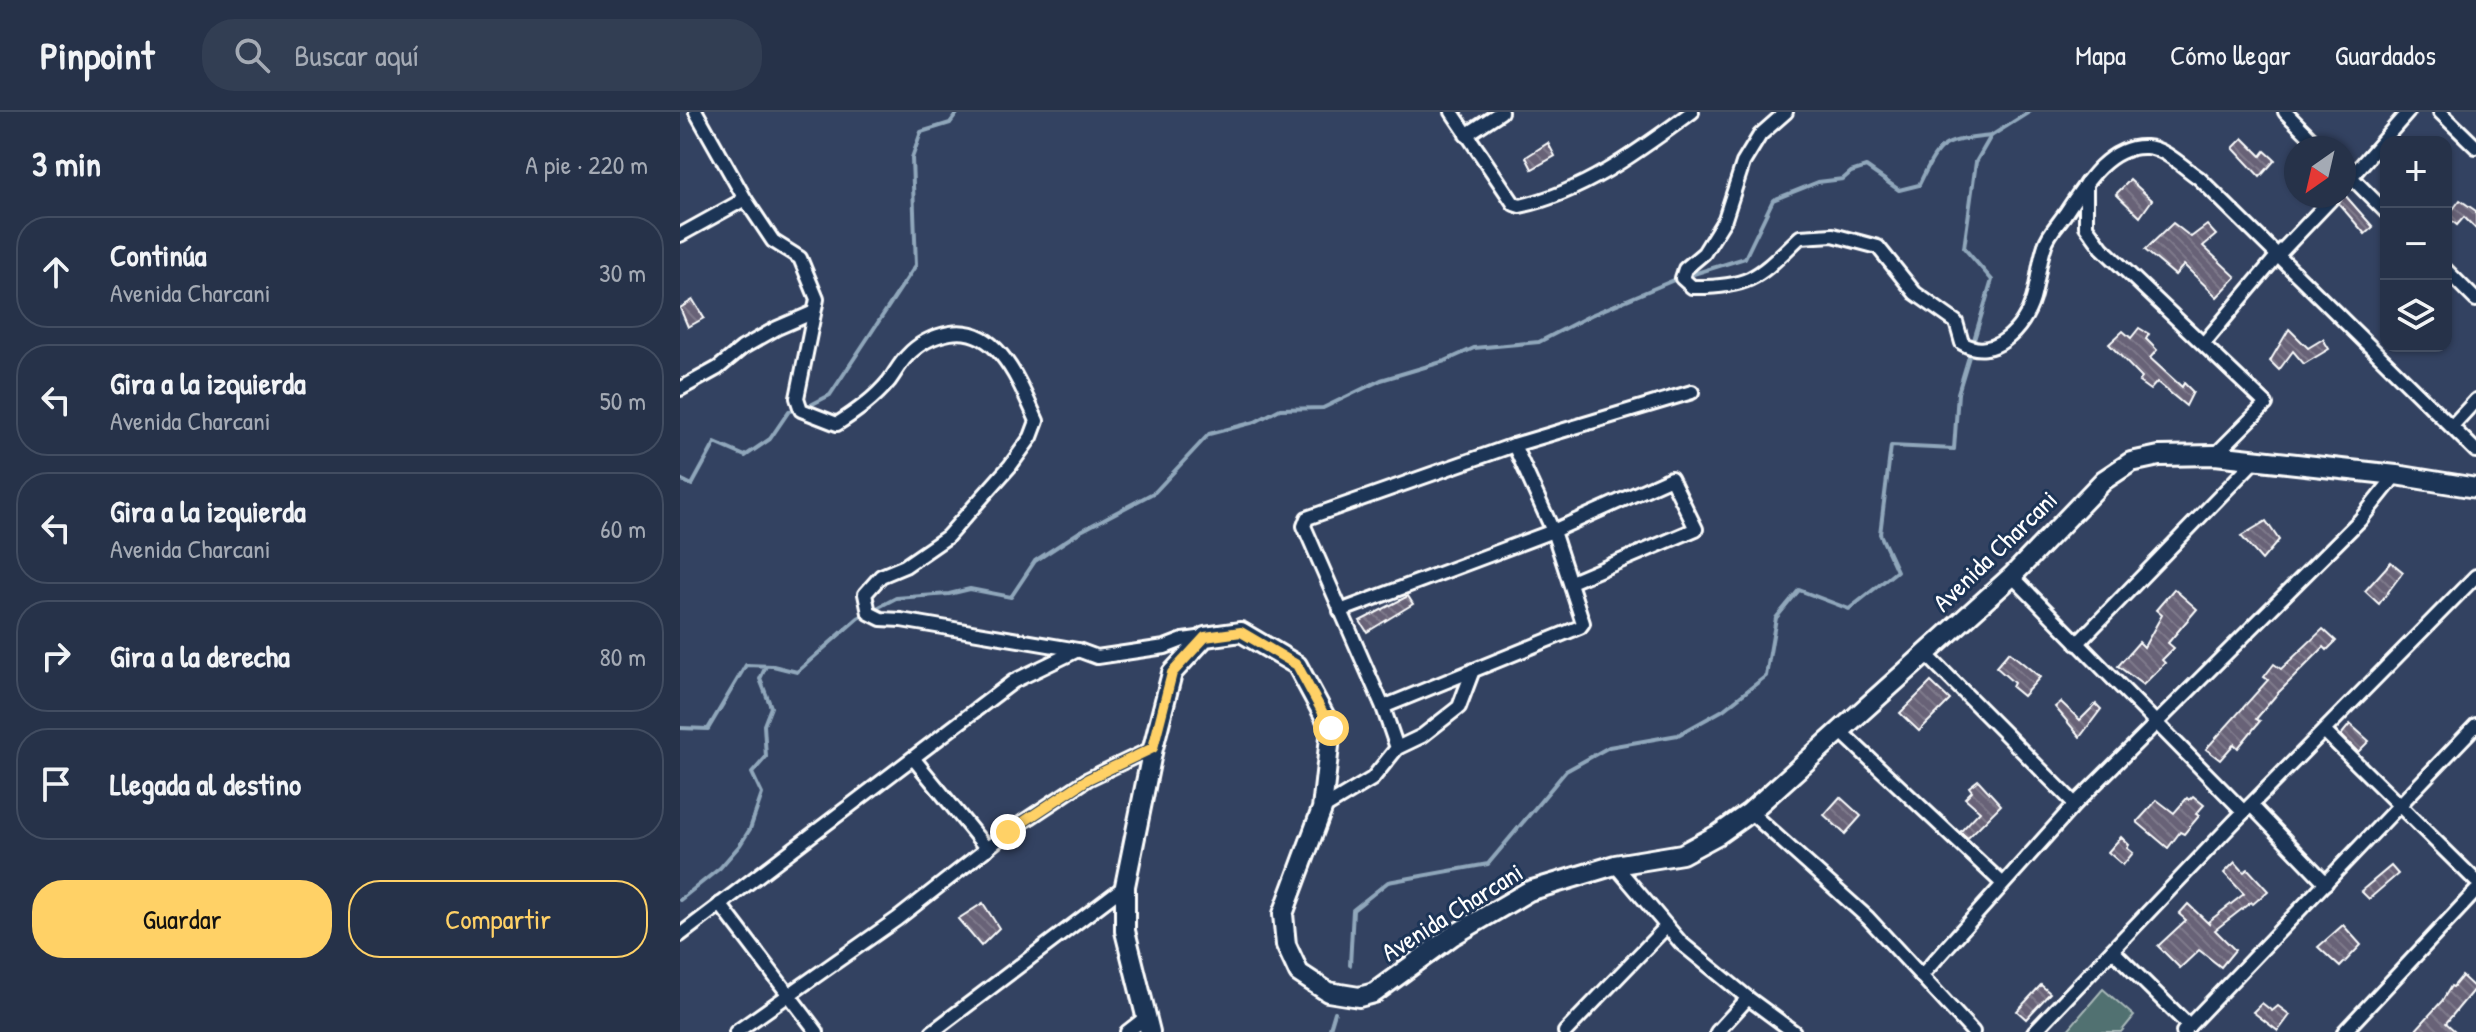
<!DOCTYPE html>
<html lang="es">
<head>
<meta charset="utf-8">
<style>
  :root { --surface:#263249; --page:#323e53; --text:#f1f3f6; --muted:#a4aab4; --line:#424d61; --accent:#ffd166 }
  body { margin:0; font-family:"Patrick Hand",sans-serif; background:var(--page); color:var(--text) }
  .controls { position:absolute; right:24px; top:24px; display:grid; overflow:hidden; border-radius:16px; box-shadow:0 2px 6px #0004 }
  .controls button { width:72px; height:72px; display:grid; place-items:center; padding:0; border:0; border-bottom:2px solid var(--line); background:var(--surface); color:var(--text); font:40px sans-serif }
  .compass { position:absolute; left:1604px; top:24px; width:72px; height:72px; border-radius:50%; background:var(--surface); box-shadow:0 2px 6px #0004; rotate:214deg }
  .stop { position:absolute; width:24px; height:24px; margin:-18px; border:6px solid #ffd166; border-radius:50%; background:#fff }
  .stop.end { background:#ffd166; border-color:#fff; box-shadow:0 2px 8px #0008 }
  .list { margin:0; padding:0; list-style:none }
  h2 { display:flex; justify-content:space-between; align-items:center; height:104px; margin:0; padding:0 32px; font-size:34px }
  h2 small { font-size:26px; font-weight:400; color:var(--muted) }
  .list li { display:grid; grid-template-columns:52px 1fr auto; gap:24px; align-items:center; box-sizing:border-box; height:112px; margin:0 16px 16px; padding:0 16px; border:2px solid var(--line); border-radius:32px }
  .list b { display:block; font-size:30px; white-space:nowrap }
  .list p { margin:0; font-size:26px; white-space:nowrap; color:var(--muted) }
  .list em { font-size:26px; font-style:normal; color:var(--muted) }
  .actions { display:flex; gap:16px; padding:24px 32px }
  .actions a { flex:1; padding:18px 0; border:2px solid var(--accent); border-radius:32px; text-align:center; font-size:28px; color:var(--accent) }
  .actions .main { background:var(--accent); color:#111 }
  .icon { flex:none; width:44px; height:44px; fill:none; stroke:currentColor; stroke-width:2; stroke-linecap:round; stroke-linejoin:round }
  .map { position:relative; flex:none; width:1796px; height:920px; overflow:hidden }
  header { display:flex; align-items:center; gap:48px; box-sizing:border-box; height:112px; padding:0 40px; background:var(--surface); border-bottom:2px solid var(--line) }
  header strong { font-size:38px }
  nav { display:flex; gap:44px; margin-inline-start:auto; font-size:28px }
  .search { width:560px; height:72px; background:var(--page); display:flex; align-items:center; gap:20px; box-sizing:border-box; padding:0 28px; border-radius:32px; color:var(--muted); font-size:30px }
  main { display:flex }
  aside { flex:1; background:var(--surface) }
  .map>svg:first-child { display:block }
  .pitch { fill:#517171; stroke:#a8b8b8; stroke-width:2 }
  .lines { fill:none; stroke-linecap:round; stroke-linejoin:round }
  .stream { stroke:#90a7bb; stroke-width:4 }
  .building { fill:url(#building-back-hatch); stroke:#fff; stroke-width:2 }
  .street-casing { stroke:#fff; stroke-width:18 }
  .secondary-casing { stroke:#fff; stroke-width:24 }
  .street { stroke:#1d3557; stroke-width:12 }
  .secondary { stroke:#1d3557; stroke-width:18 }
  .route { stroke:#ffd166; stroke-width:10 }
  .labels { text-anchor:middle; stroke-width:6; stroke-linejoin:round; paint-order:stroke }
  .street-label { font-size:26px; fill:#fff; stroke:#1d3557 }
</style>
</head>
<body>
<header>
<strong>Pinpoint</strong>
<div class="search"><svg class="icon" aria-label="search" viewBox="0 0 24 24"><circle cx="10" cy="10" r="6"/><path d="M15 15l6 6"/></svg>Buscar aquí</div>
<nav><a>Mapa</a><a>Cómo llegar</a><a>Guardados</a></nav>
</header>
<main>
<aside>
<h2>3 min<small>A pie · 220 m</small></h2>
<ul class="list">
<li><svg class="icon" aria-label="ahead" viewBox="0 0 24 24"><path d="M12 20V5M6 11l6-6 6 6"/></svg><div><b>Continúa</b><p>Avenida Charcani</p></div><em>30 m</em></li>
<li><svg class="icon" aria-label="left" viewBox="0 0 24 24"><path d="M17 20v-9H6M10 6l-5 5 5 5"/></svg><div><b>Gira a la izquierda</b><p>Avenida Charcani</p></div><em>50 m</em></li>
<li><svg class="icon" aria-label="left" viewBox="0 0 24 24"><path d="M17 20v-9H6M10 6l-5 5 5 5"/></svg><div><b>Gira a la izquierda</b><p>Avenida Charcani</p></div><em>60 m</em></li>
<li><svg class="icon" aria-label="right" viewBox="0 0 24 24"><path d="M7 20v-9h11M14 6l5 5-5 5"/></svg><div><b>Gira a la derecha</b></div><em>80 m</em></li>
<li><svg class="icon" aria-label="arrive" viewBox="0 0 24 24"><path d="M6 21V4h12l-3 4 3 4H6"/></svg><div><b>Llegada al destino</b></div></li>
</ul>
<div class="actions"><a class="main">Guardar</a><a>Compartir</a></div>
</aside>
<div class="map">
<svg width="1796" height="920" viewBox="0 0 1796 920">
  <defs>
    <pattern id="building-back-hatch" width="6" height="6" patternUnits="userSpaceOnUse" patternTransform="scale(2)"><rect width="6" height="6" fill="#676277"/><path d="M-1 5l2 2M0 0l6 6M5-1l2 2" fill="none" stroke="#7e7a8b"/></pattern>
  </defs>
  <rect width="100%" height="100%" fill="#334261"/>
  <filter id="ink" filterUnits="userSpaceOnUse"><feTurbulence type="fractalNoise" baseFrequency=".0125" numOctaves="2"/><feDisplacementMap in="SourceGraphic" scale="16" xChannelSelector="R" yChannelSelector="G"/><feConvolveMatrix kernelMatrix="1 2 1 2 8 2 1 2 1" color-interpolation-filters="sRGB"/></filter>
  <g filter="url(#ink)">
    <polygon class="pitch" points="1423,877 1454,904 1441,920 1386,920"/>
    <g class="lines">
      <g class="stream">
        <polyline points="0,367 12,373 35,331 65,344 90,327 109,299 121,298 150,283 236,153 232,46 241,20 270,11 278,0"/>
        <path d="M0,616L28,617L66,553L93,554L117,560L178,506L216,486L269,482L290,477L331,485L355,449L401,419L475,380L529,322L575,310L600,297L643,296L701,268L765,249L794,236L859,230L911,203L994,168L1065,146L1093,88L1138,70L1163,67L1171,60L1186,55L1219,78L1239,73C1261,27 1262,30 1311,24"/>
        <polyline points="0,788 40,756 60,733 70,717 82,682 72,661 86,645 84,613 91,595 80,567 86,554"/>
        <polyline points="670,853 673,798 708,770 808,752 886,659 929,635 998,623 1043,598 1086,564 1096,506 1119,478 1169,497 1217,459 1200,422 1211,334 1274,337 1278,281 1312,168 1284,136 1296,50 1311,24 1349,0"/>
        <polyline points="649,920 655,900"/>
      </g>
    </g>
    <g class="building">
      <polygon points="1563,26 1581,44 1585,39 1595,48 1580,65 1553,36"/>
      <polygon points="868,31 875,44 852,57 846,45"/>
      <polygon points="1450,68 1472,88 1460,105 1436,82"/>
      <polygon points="1664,82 1693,115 1685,122 1659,92"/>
      <polygon points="1780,88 1796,99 1796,117 1784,105 1777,113 1767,105"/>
      <polygon points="1493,111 1511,125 1527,113 1536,123 1523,134 1556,165 1537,185 1504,153 1495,163 1465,138"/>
      <polygon points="13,188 24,206 8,215 0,196"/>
      <polygon points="1459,216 1469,222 1466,227 1477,238 1470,246 1502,275 1504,271 1513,280 1506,294 1477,270 1470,278 1459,270 1462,266 1429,232 1443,219 1451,226"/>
      <polygon points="1609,217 1628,236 1643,227 1649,237 1624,252 1613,239 1599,258 1590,249"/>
      <polygon points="1586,409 1599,428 1582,448 1561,424"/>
      <polygon points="1711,450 1723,460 1699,492 1685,479"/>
      <polygon points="1494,477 1517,497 1488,531 1494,536 1482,548 1485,551 1463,573 1438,554 1459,530 1464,535 1482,503 1476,498"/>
      <polygon points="728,484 733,492 687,520 680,509"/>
      <polygon points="1643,517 1656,529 1647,538 1644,535 1597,582 1576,607 1580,609 1558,636 1554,632 1540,648 1526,637 1588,568 1584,565 1594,552 1601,557"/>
      <polygon points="1329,540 1360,565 1343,584 1332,575 1334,571 1316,555"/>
      <polygon points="1251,570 1270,588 1239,619 1220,601"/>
      <polygon points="1381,590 1400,608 1416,592 1421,597 1400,625 1375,595"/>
      <polygon points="1670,612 1689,629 1678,640 1661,623"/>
      <polygon points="1298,668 1321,693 1288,726 1280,720 1300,699 1285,686 1292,679 1289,675"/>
      <polygon points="1513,684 1524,693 1516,702 1519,704 1504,722 1500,720 1488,736 1457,710 1477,688 1494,701 1507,686 1509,688"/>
      <polygon points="1160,685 1181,704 1165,722 1144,703"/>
      <polygon points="1441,725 1449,733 1447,736 1453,741 1443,753 1428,740"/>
      <polygon points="1555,750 1564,760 1568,757 1588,779 1573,792 1571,790 1535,818 1555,838 1541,855 1519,838 1500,856 1478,834 1506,808 1499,802 1508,792 1530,813 1528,810 1564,782 1544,761"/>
      <polygon points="1711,754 1718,762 1689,787 1681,779"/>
      <polygon points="303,791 319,816 301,834 278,807"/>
      <polygon points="1663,813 1681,833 1660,855 1638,835"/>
      <polygon points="1782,864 1795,876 1766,911 1776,920 1734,920 1762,889 1771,874 1773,875"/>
      <polygon points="1361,873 1370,881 1346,907 1337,899"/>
      <polygon points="1582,891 1592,899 1598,894 1610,903 1598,919 1573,900"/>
    </g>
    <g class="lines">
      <g class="street-casing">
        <g id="street">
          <path d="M16,0L65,87L93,129L120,146L137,187L117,286L121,298L157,312C177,299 194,287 209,269C215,261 220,251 227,244C239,231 253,224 270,221C319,213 340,272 357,309L351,325L330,354L267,425L225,454L201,464L185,482L189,501L201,507L221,508L398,538L417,545L485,535L503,528L525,525"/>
          <path d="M772,0L834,92L840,94C905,80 960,38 1012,0"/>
          <path d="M1106,0L1080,23L1063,51L1045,107L1024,141L1005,157L1002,166L1012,175C1072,176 1079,164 1120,125L1153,123L1198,135L1235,181L1276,210L1282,231C1313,250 1344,217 1353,187C1358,170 1359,150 1365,133C1368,122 1378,112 1385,102C1403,75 1427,33 1466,35C1485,36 1504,56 1519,66L1796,339"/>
          <polyline points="1605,0 1641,36"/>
          <polyline points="1760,0 1796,35"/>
          <polyline points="786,23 821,0"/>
          <polyline points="1664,58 1706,100"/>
          <polyline points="1406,71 1406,114 1422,136 1586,292 1535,343"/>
          <polyline points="1664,73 1728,0"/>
          <polyline points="0,123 65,87"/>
          <polyline points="1766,158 1796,188"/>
          <polyline points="1524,231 1597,144 1654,84"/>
          <polyline points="0,277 38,256 62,236 97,216 132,201"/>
          <polyline points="1772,314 1796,288"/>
          <polyline points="1332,464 1564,700"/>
          <polyline points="660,499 873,419 991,366 1016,417 891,470"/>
          <polyline points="1397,532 1576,347"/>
          <polyline points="1245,541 1395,692"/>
          <polyline points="703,595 900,515 903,511 873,419 834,333"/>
          <polyline points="1159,618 1322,771"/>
          <polyline points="1644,619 1796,769"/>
          <polyline points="717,636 742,624 779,595 793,558"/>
          <polyline points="233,646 307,737"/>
          <polyline points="1571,693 1646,771"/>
          <polyline points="642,697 692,667 717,636 703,595 624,414 627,406 834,333 1012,280"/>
          <polyline points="1070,700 1188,806 1293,920"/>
          <polyline points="935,753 1001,831 1068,886 1114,920"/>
          <polyline points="40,792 137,920"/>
          <polyline points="0,823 334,569 398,538"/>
          <polyline points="1432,838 1509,914"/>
          <polyline points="1241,864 1395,692 1680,408 1716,363"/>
          <polyline points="56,920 217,807 328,720 408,667 473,636"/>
          <polyline points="252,920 445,774"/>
          <polyline points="447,920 465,906"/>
          <polyline points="885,920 986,815"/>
          <polyline points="1037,920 1068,886"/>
          <polyline points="1354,920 1554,710 1796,464"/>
          <polyline points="1503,920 1796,613"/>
          <polyline points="1664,920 1796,779"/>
        </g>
      </g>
      <g class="secondary-casing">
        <polyline id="secondary" points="470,920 445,819 445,774 473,636 492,561 525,525 561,520 617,553 651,616 642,697 603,802 606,833 619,861 648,880 679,885 694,881 772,824 849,779 935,753 1002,742 1039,722 1070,700 1332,464 1424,368 1451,350 1479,344 1535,343 1716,363 1796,376"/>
      </g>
      <use href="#street" class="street"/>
      <use href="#secondary" class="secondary"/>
    </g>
  </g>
  <g class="lines" filter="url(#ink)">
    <polyline class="route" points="328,720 408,667 473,636 492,561 525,525 561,520 617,553 651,616"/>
  </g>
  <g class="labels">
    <g class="street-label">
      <text transform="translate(1315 439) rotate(-44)" y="9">Avenida Charcani</text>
      <text transform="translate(772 800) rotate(-32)" y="9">Avenida Charcani</text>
    </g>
  </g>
</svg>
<div class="controls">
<button>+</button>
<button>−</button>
<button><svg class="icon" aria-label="layers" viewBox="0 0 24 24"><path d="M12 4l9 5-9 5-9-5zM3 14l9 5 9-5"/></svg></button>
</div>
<svg class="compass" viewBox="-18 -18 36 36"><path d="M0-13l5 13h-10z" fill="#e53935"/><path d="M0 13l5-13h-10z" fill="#a4aab4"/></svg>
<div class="stop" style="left:651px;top:616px"></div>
<div class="stop end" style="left:328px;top:720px"></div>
</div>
</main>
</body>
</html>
